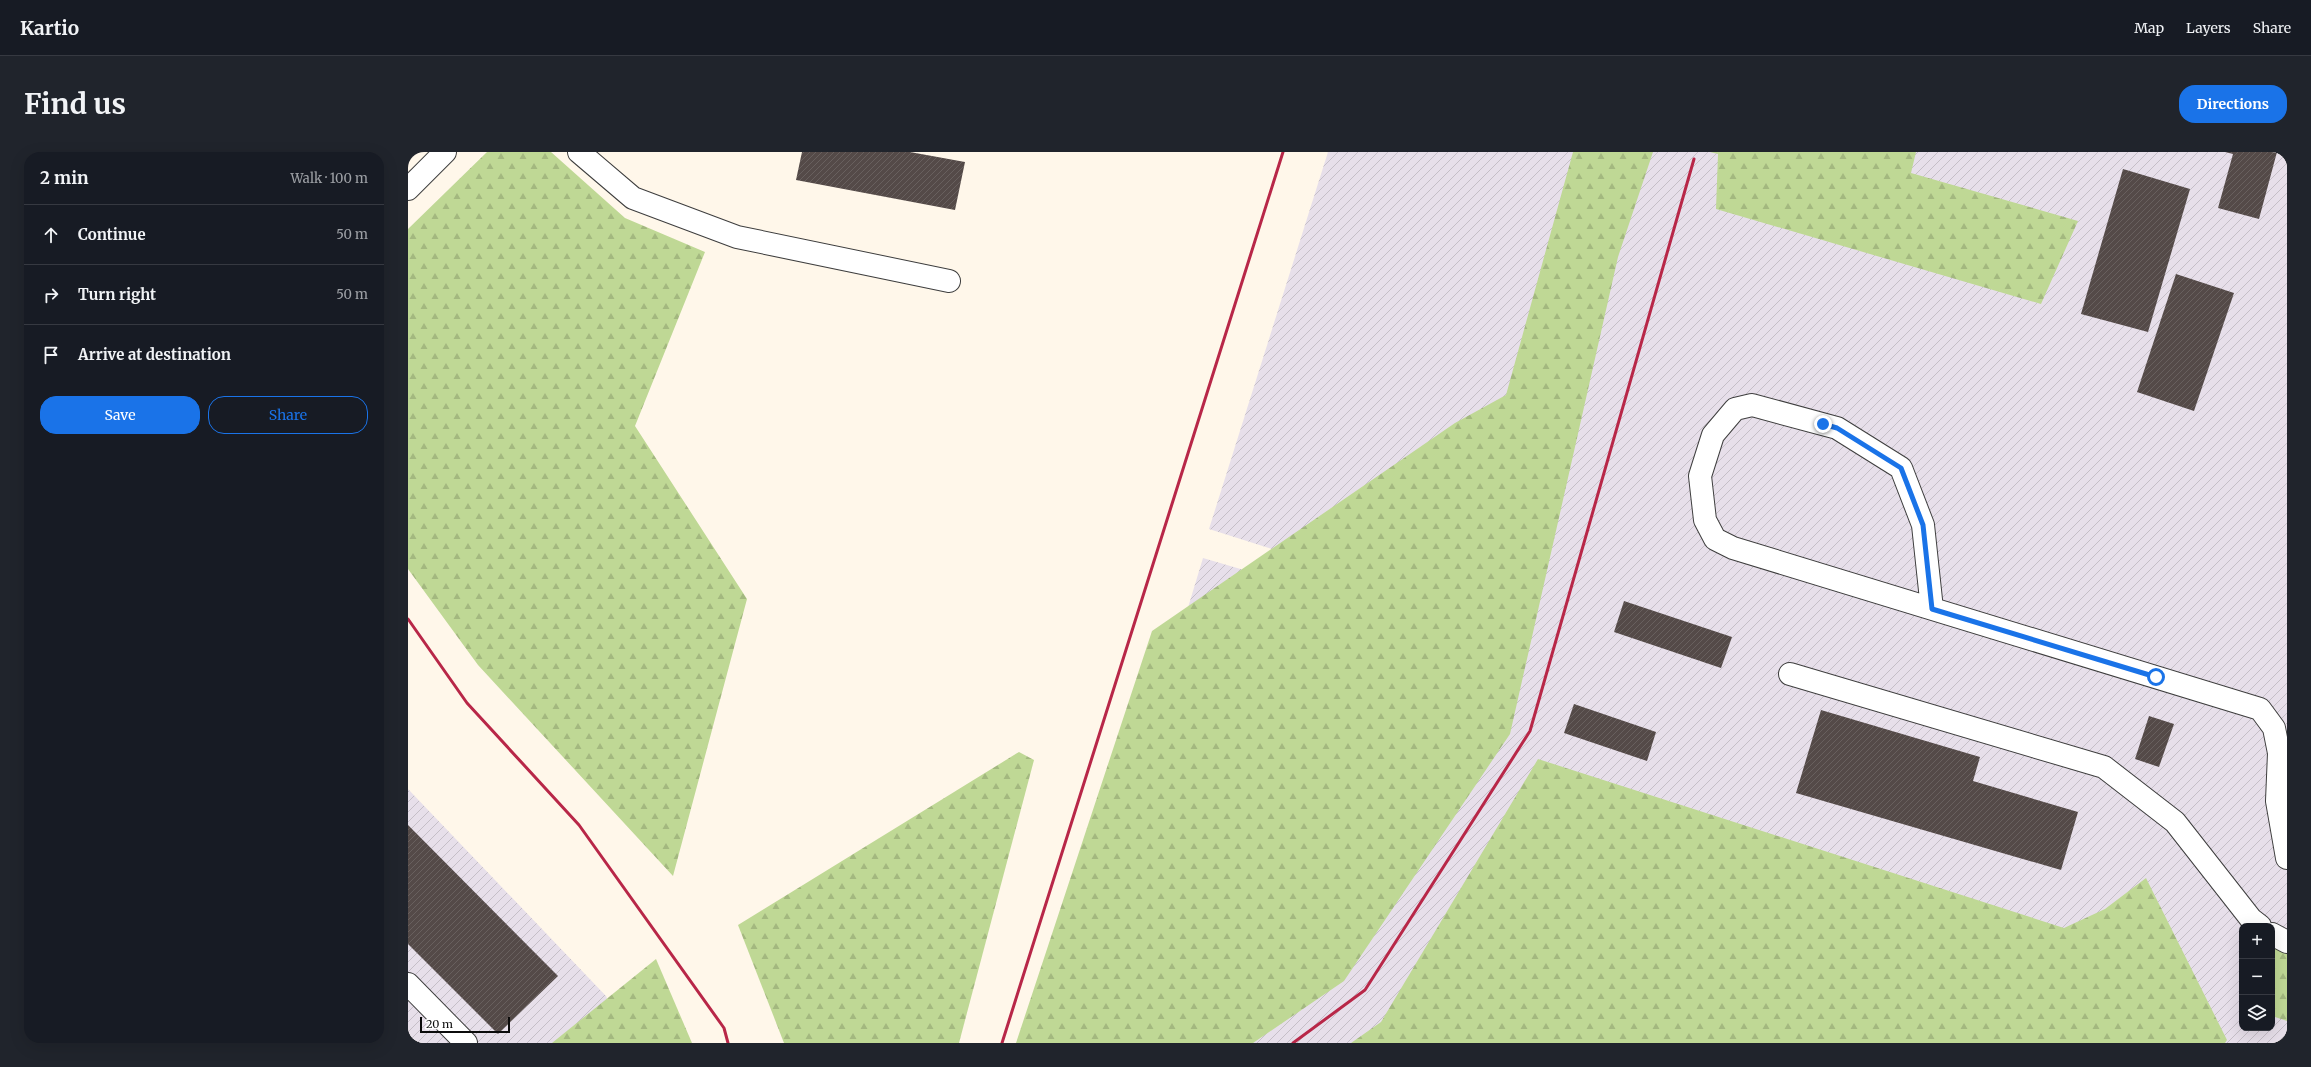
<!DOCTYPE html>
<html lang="en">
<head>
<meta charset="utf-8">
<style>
  :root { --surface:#171b24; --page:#20242c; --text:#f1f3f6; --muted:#9ea1a6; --line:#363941; --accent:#1a73e8 }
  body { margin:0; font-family:Merriweather,serif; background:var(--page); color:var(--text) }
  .controls { position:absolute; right:12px; bottom:12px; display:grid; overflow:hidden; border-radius:8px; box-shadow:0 4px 16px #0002 }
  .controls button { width:36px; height:36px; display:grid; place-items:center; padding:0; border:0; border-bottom:1px solid var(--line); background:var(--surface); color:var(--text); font:20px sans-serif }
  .scale { position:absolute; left:12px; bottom:10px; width:90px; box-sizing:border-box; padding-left:4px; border:2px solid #0b0b0b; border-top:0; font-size:11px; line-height:14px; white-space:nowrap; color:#0b0b0b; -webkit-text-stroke:3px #fff; paint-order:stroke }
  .stop { position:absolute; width:12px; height:12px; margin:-9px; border:3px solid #1a73e8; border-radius:50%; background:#fff }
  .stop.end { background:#1a73e8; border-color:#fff; box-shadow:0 1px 4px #0008 }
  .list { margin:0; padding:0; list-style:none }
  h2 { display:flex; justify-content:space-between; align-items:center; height:52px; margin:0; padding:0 16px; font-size:17px }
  h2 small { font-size:13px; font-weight:400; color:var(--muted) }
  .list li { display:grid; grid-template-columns:26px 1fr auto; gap:12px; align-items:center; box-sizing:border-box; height:60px; padding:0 16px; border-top:1px solid var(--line) }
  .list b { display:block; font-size:15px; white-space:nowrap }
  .list em { font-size:13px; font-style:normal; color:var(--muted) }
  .actions { display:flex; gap:8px; padding:12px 16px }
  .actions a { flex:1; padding:9px 0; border:1px solid var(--accent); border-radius:16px; text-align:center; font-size:14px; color:var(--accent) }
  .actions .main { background:var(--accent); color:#fff }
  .icon { flex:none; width:22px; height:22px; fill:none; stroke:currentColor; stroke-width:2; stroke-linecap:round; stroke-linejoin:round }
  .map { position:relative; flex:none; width:1879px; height:891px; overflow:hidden; border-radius:16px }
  header { display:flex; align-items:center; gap:24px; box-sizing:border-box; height:56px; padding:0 20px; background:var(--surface); border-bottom:1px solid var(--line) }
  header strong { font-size:19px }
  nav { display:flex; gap:22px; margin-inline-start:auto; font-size:14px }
  .intro { display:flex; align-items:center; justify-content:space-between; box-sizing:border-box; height:96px; padding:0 24px }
  h1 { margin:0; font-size:28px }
  .button { padding:10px 18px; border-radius:16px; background:var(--accent); color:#fff; font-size:14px; font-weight:700 }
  main { display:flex; gap:24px; padding:0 24px }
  aside { flex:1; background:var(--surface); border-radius:16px; box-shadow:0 4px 16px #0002 }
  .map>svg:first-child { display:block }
  .industrial { fill:url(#industrial-furrows); fill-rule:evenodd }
  .forest { fill:url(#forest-firs) }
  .building { fill:url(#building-hatch) }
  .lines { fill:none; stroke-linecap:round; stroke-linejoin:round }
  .minor-casing { stroke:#3e3e3e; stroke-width:24 }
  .minor { stroke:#fff; stroke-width:22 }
  .rail { stroke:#b82748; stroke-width:3 }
  .route { stroke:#1a73e8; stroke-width:5 }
</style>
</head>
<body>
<header>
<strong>Kartio</strong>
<nav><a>Map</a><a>Layers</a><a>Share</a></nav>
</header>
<div class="intro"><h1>Find us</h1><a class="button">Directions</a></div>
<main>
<aside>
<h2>2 min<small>Walk · 100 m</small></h2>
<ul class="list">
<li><svg class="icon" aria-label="ahead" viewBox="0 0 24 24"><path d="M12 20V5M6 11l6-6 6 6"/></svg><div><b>Continue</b></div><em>50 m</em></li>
<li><svg class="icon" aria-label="right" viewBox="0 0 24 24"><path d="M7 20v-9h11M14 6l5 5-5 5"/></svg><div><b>Turn right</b></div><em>50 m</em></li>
<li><svg class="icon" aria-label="arrive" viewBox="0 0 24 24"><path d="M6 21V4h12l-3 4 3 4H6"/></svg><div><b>Arrive at destination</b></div></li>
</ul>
<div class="actions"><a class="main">Save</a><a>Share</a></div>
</aside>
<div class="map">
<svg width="1879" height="891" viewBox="0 0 1879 891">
  <defs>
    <pattern id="industrial-furrows" width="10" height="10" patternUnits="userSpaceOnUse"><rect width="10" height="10" fill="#e7dfea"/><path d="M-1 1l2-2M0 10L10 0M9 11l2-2" fill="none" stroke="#c5bec7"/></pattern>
    <pattern id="forest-firs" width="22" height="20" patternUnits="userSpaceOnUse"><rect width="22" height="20" fill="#bfd895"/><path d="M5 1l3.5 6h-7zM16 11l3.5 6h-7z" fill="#a3b87f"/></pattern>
    <pattern id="building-hatch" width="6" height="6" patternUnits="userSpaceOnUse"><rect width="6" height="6" fill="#544a48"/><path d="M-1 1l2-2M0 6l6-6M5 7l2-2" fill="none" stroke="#68605e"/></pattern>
  </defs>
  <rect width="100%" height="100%" fill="#fff7ea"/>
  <g class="industrial">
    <polygon points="920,0 1186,0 1046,455 801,377"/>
    <path d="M1202,0H1879V891H648L795,406L1056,483ZM1834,774H1864V876H1834Z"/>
    <polygon points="0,637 198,844 217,891 0,891"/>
  </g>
  <g class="forest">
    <polygon points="79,0 143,0 217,66 297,100 227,274 339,447 265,724 70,513 0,417 0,77"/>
    <polygon points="1165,0 1245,0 1210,105 1102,582 936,829 845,891 608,891 744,479 1047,271 1098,243"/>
    <polygon points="1302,0 1508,0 1503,21 1670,69 1633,152 1308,57 1310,2"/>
    <polygon points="611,600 626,608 551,891 376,891 330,773"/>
    <polygon points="1130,607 1656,776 1697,757 1738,726 1819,888 1817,891 943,891 973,870"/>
    <polygon points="1864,795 1879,800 1879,869 1864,864"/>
    <polygon points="248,807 284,891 144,891"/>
  </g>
  <g class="building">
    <polygon points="394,0 502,0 557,10 547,58 388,28"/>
    <polygon points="1817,0 1869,0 1851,67 1810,56 1825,2"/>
    <polygon points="1715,17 1782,37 1740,180 1673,162"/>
    <polygon points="1768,122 1826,141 1786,259 1729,240"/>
    <polygon points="1216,449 1324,485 1313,516 1206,480"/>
    <polygon points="1166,552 1248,580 1239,609 1156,581"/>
    <polygon points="1413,558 1572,605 1565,629 1670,660 1653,718 1388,641"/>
    <polygon points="1741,564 1766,572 1751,615 1727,607"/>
    <polygon points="0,673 150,824 90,882 0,792"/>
  </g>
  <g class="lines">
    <g class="minor-casing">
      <g id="minor">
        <polyline points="171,0 225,46 329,85 541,129"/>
        <polyline points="0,37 37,0"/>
        <polyline points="1524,457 1515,373 1493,316 1429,276 1344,253 1327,257 1305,283 1292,324 1297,368 1307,387 1325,396 1852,557 1866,576 1871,601 1869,649 1879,706"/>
        <polyline points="1382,522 1696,615 1767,670 1843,767 1852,774"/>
        <polyline points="1864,782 1879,790"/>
        <polyline points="0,832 58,891"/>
      </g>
    </g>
    <use href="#minor" class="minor"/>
    <g class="rail">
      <polyline points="0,467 59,551 171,673 316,876 320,891"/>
      <polyline points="594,891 875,0"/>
      <polyline points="885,891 957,838 1122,579 1286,7"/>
    </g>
  </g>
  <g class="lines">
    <polyline class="route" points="1415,272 1429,276 1493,316 1515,373 1524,457 1748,525"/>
  </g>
</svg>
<div class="controls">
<button>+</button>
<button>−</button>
<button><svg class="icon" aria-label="layers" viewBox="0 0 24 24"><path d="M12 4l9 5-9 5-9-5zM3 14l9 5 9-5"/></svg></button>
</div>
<div class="scale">20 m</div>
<div class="stop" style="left:1748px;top:525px"></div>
<div class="stop end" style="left:1415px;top:272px"></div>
</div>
</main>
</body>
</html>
